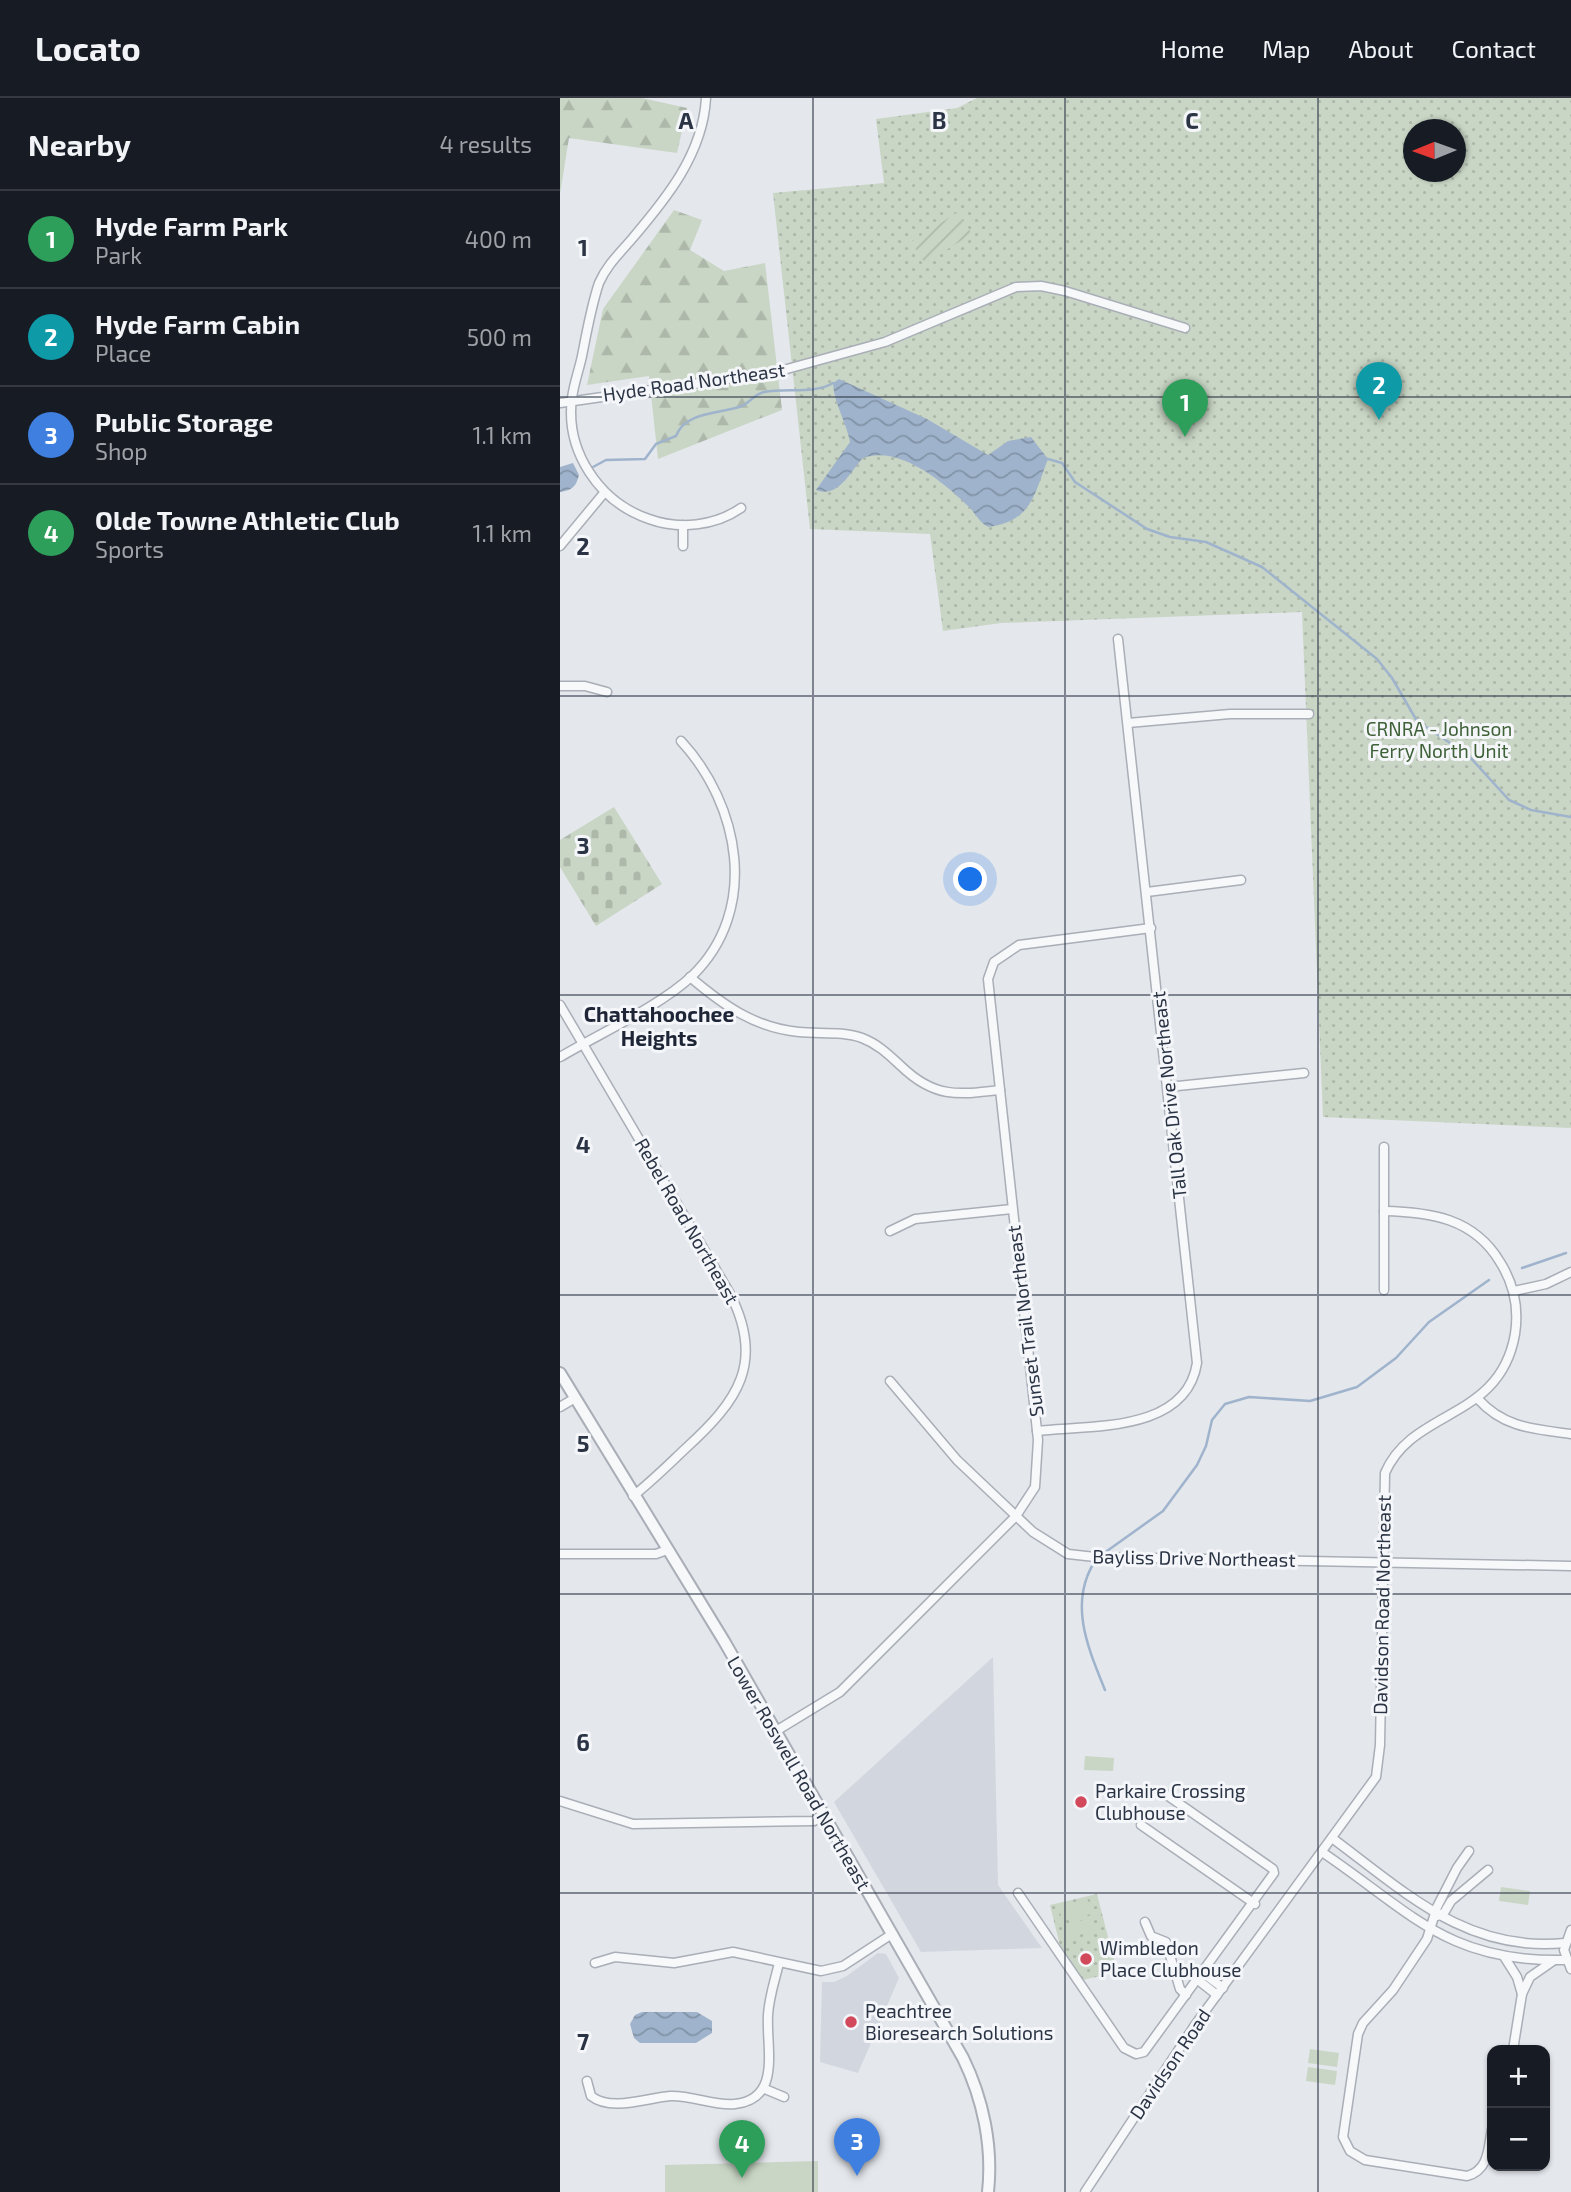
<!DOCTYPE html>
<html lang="en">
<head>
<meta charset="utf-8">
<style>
  :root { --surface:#171b24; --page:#20242c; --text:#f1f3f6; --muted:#9ea1a6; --line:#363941; --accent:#d1495b }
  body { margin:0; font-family:"Exo 2",sans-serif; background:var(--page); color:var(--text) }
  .controls { position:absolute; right:21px; bottom:21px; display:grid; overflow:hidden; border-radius:14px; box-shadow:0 2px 5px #0004 }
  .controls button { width:63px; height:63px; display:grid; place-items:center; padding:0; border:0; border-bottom:2px solid var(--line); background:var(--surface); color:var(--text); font:35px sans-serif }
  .compass { position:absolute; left:843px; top:21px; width:63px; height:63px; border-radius:50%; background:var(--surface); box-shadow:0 2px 5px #0004; rotate:269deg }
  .you { position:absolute; left:411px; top:782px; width:24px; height:24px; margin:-18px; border:5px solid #fff; border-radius:50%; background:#1a73e8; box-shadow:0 0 0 10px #1a73e833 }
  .badge { display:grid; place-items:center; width:46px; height:46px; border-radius:50%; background:var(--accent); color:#fff; font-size:23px; font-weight:700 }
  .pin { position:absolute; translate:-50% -58px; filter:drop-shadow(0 2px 4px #0008) }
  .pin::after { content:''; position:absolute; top:37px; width:24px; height:21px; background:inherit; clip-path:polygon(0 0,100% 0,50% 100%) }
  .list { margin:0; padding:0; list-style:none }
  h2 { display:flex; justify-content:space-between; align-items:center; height:91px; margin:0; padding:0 28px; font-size:30px }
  h2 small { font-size:23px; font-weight:400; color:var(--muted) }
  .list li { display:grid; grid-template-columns:46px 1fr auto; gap:21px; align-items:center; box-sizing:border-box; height:98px; padding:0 28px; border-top:2px solid var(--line) }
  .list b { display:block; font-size:26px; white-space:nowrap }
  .list p { margin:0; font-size:23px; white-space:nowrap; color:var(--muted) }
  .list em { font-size:23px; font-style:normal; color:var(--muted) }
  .map { position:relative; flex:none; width:1011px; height:2094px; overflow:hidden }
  header { display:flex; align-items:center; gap:42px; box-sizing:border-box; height:98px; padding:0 35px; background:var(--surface); border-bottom:2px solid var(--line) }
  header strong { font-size:33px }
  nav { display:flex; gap:38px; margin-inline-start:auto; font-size:24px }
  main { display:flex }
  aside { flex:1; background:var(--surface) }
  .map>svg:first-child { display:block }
  .built { fill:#d2d6de }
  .forest { fill:url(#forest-firs) }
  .cemetery { fill:url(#cemetery-stones) }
  .park { fill:url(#park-dots); fill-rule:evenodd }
  .garden { fill:url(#garden-furrows) }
  .pitch { fill:#c9d6c5 }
  .water { fill:url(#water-waves) }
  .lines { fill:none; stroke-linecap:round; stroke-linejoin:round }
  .stream { stroke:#9fb4cc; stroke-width:2.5 }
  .minor-casing { stroke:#a9aeb7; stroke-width:11 }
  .tertiary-casing { stroke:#a9aeb7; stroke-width:14 }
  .minor { stroke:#f7f8fa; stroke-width:8 }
  .tertiary { stroke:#f7f8fa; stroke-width:10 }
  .grid { fill:none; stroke:#2b3445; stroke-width:2; stroke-opacity:0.55 }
  .poi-dot { fill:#d1495b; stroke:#f4f6f9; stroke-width:2.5 }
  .labels { text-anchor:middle; stroke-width:6; stroke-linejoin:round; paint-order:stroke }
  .street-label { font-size:19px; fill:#2b3445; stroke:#f4f6f9 }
  .park-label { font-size:19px; fill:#3f6138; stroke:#f4f6f9 }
  .poi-label { font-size:19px; fill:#2b3445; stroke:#f4f6f9; text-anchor:start }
  .neighbourhood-label { font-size:21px; font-weight:bold; fill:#1d2536; stroke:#f4f6f9 }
  .grid-label { font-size:23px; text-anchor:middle; font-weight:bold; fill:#2b3445; stroke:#f4f6f9; stroke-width:6; stroke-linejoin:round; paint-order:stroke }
</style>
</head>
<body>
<header>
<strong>Locato</strong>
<nav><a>Home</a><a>Map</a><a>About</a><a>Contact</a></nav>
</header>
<main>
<aside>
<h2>Nearby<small>4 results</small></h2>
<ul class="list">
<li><span class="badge" style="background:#2e9e5b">1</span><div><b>Hyde Farm Park</b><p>Park</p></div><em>400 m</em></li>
<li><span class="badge" style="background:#0f9aa8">2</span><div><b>Hyde Farm Cabin</b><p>Place</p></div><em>500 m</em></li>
<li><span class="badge" style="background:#3f7fe0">3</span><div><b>Public Storage</b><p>Shop</p></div><em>1.1 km</em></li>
<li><span class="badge" style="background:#2e9e5b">4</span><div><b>Olde Towne Athletic Club</b><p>Sports</p></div><em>1.1 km</em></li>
</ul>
</aside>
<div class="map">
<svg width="1011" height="2094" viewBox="0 0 1011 2094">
  <defs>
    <pattern id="forest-firs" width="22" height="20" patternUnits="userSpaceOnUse" patternTransform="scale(1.75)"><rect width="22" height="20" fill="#c9d6c5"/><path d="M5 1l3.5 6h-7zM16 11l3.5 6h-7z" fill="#adb8ab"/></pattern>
    <pattern id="cemetery-stones" width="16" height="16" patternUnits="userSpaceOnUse" patternTransform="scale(1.75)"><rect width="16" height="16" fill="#c9d6c5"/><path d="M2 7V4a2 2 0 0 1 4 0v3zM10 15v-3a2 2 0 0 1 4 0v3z" fill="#adb8ab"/></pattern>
    <pattern id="park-dots" width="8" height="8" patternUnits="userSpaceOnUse" patternTransform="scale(1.75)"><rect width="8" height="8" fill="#c9d6c5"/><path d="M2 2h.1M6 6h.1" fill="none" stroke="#adb8ab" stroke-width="1.8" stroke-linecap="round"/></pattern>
    <pattern id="garden-furrows" width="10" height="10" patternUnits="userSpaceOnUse" patternTransform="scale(1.75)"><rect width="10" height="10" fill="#c9d6c5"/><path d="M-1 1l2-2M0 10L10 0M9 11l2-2" fill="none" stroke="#adb8ab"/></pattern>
    <pattern id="water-waves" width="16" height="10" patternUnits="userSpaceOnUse" patternTransform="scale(1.75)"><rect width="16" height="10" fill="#9fb4cc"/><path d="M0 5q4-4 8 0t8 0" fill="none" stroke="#8293a7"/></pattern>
  </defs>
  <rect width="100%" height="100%" fill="#e4e7ec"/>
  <g class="built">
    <polygon points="433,1559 438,1787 482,1850 361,1854 274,1704"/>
    <polygon points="318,1855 326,1856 339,1880 298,1975 260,1964 262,1884 274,1884 287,1878"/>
  </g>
  <g class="forest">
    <polygon points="0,0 82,0 127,10 117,55 9,40 0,96"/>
    <polygon points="114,112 142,122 130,152 164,173 205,165 222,312 98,361 89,278 27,287 43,211"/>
  </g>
  <polygon class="cemetery" points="54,709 102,786 36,828 0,769 0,742"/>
  <g class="park">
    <path d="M417,0H1011V1030L763,1019L742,514L441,525L383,533L370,436L250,431L213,95L324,85L316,21L397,10ZM853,32H895V74H853Z"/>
    <polygon points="537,1796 557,1874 523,1882 500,1848 490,1807"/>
  </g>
  <polygon class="garden" points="398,114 412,136 365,165 351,144"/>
  <g class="pitch">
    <polygon points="525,1658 554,1660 553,1673 524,1672"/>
    <polygon points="941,1789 970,1793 968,1807 939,1803"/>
    <polygon points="528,1802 531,1816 502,1823 499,1809"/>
    <polygon points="532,1820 535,1833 506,1840 503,1827"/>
    <polygon points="750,1951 779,1955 777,1969 748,1965"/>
    <polygon points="748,1969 777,1973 775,1987 746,1983"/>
    <polygon points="258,2063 258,2094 105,2094 105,2067"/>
  </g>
  <g class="water">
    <path d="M279,281L367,321L428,357L448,343L471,339L488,361C474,397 472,423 428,429C419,424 416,416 409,409C384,385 340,347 303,360C290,374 278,401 256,392L290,344C286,323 274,306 273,285Z"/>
    <path d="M13,365L19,377C16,389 12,392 0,394V369Z"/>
    <polygon points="82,1914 137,1914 152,1923 152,1935 136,1945 80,1945 74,1940 70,1926 75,1917"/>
  </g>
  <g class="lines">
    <g class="stream">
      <polyline points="488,361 502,365 515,384 587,431 610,439 646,444 702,469 817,561 832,580 857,623 908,657 949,702 971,712 1011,719"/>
      <path d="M33,369L46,362L85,361L96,346L116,338C125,313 161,316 182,308C190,304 195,296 204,294C225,290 256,296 273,285"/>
      <polyline points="962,1170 1006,1155"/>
      <polyline points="540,1458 603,1413 637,1367 646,1348 652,1322 665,1306 689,1299 750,1303 797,1289 836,1260 869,1224 929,1182"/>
      <path d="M535,1463C508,1505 528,1550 545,1592"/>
    </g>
    <g class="minor-casing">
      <g id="minor">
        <path d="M146,0C143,56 106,101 71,142C59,156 47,167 39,185C31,209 27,233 22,258C19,272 14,285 12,300C5,353 39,404 89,421C119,432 155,428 181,410"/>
        <polyline points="0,305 216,274 325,244 456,189 481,188 505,193 625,230"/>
        <polyline points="123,427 123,448"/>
        <polyline points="0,448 44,395"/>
        <polyline points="0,588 25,588 47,594"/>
        <polyline points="568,625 670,616 749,616"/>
        <polyline points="587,794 681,782"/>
        <path d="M130,879C163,907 195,930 239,934C259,936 283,933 302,940C318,946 329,957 341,968C374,1000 397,997 440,992"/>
        <path d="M0,907L169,1194C206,1264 178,1303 125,1351C108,1367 91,1384 73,1398"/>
        <path d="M0,959C39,936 100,908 132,878C200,812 180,707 121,643"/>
        <polyline points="608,989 744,975"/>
        <polyline points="330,1133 355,1121 452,1111"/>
        <polyline points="824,1192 824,1049"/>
        <polyline points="954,1193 986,1186 1011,1174"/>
        <polyline points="330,1283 397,1362 473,1434 508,1456 535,1459 1011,1468"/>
        <path d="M918,1301C944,1330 974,1331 1011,1336"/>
        <polyline points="0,1309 15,1300"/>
        <path d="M477,1333C531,1327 626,1335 637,1265L558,541"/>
        <polyline points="0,1456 96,1456 107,1452"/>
        <polyline points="216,1633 280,1594 456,1418 475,1389 478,1342 428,881 434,864 459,847 591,830"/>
        <polyline points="0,1703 73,1726 254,1723 264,1718"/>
        <polyline points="581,1727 695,1806"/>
        <path d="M772,1740C845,1794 907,1855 1005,1845"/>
        <path d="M909,1753L897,1770L877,1809L867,1841L833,1892L803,1925L798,1936L783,2039L790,2053L805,2062L907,2078C929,2072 928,2051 932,2031"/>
        <path d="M762,1754C852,1815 888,1865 1006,1862"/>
        <polyline points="458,1795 564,1950 576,1956 584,1954 714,1775 713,1771 601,1693"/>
        <polyline points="877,1818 884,1815 891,1803 928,1772"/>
        <polyline points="585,1824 591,1838 606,1844 620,1891 626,1897"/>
        <polyline points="1011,1832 1004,1852 1011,1871"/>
        <polyline points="945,1860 957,1879 962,1896"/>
        <polyline points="35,1865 55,1859 114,1865 173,1854 261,1873 283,1868 332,1836"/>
        <polyline points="643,1875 663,1890"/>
        <polyline points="638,1882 657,1897"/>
        <polyline points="953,1952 962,1896 970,1879 993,1863"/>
        <path d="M27,1983L31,1998C51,2014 87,2000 110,1998C132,1997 153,2008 175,2006C222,2001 206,1950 208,1917C209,1899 215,1882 219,1865"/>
        <polyline points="205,1991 224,1999"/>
        <path d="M525,2094L635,1927L816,1679L820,1647L825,1375C853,1310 940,1323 955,1236C959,1210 954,1186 940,1164C914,1120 870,1114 824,1113"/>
      </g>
    </g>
    <g class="tertiary-casing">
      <path id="tertiary" d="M0,1275L164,1543L403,1960C423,2001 433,2048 428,2094"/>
    </g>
    <use href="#minor" class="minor"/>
    <use href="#tertiary" class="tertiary"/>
  </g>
  <path class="grid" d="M253,0V2094M505,0V2094M758,0V2094M0,299H1011M0,598H1011M0,897H1011M0,1197H1011M0,1496H1011M0,1795H1011"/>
  <g class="poi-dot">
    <circle cx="521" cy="1704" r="7"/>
    <circle cx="526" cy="1861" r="7"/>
    <circle cx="291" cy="1924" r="7"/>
  </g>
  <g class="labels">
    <g class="street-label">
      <text transform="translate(134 284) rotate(-8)" y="7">Hyde Road Northeast</text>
      <text transform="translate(609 997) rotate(-96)" y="7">Tall Oak Drive Northeast</text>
      <text transform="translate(127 1123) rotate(60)" y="7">Rebel Road Northeast</text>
      <text transform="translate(465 1223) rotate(-97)" y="7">Sunset Trail Northeast</text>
      <text transform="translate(634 1460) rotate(1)" y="7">Bayliss Drive Northeast</text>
      <text transform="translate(822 1507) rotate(-89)" y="7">Davidson Road Northeast</text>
      <text transform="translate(239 1675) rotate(60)" y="7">Lower Roswell Road Northeast</text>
      <text transform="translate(610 1966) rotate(-56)" y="7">Davidson Road</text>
    </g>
    <g class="park-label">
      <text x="879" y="638">CRNRA - Johnson<tspan x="879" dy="22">Ferry North Unit</tspan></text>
    </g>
    <g class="poi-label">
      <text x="535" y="1700">Parkaire Crossing<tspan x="535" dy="22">Clubhouse</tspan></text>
      <text x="540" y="1857">Wimbledon<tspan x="540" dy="22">Place Clubhouse</tspan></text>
      <text x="305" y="1920">Peachtree<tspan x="305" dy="22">Bioresearch Solutions</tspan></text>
    </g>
    <g class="neighbourhood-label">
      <text x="99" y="924">Chattahoochee<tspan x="99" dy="24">Heights</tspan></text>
    </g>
  </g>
  <g class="grid-label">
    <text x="126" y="31">A</text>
    <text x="379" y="31">B</text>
    <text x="632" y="31">C</text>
    <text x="23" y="158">1</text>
    <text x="23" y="457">2</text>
    <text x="23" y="756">3</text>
    <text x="23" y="1055">4</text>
    <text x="23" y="1354">5</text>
    <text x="23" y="1653">6</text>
    <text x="23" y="1952">7</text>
  </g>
</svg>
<div class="controls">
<button>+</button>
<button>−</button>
</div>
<svg class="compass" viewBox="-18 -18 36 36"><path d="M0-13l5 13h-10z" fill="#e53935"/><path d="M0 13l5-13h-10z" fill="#9ea1a6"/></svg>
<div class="you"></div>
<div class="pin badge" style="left:625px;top:339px;background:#2e9e5b">1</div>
<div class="pin badge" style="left:819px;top:322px;background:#0f9aa8">2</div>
<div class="pin badge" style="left:297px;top:2078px;background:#3f7fe0">3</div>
<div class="pin badge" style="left:182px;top:2080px;background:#2e9e5b">4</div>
</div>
</main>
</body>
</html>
